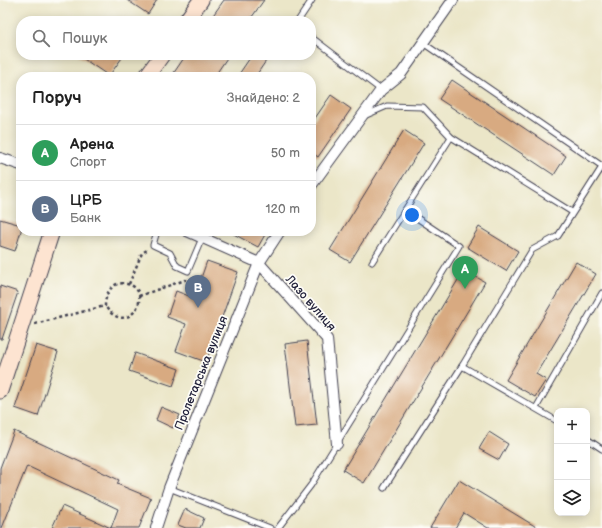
<!DOCTYPE html>
<html lang="uk">
<head>
<meta charset="utf-8">
<style>
  :root { --surface:#fff; --page:#f2f2f2; --text:#222; --muted:#767676; --line:#e0e0e0; --accent:#b5179e }
  body { margin:0; font-family:"Balsamiq Sans",sans-serif; background:var(--page); color:var(--text) }
  .controls { position:absolute; right:12px; bottom:12px; display:grid; overflow:hidden; border-radius:8px; box-shadow:0 2px 10px #0003 }
  .controls button { width:36px; height:36px; display:grid; place-items:center; padding:0; border:0; border-bottom:1px solid var(--line); background:var(--surface); color:var(--text); font:20px sans-serif }
  .you { position:absolute; left:412px; top:215px; width:14px; height:14px; margin:-10px; border:3px solid #fff; border-radius:50%; background:#1a73e8; box-shadow:0 0 0 6px #1a73e833 }
  .badge { display:grid; place-items:center; width:26px; height:26px; border-radius:50%; background:var(--accent); color:#fff; font-size:13px; font-weight:700 }
  .pin { position:absolute; translate:-50% -33px; filter:drop-shadow(0 1px 2px #0008) }
  .pin::after { content:''; position:absolute; top:21px; width:14px; height:12px; background:inherit; clip-path:polygon(0 0,100% 0,50% 100%) }
  .list { margin:0; padding:0; list-style:none }
  h2 { display:flex; justify-content:space-between; align-items:center; height:52px; margin:0; padding:0 16px; font-size:17px }
  h2 small { font-size:13px; font-weight:400; color:var(--muted) }
  .list li { display:grid; grid-template-columns:26px 1fr auto; gap:12px; align-items:center; box-sizing:border-box; height:56px; padding:0 16px; border-top:1px solid var(--line) }
  .list b { display:block; font-size:15px; white-space:nowrap }
  .list p { margin:0; font-size:13px; white-space:nowrap; color:var(--muted) }
  .list em { font-size:13px; font-style:normal; color:var(--muted) }
  .icon { flex:none; width:22px; height:22px; fill:none; stroke:currentColor; stroke-width:2; stroke-linecap:round; stroke-linejoin:round }
  .map { position:relative; flex:none; width:602px; height:528px; overflow:hidden }
  .search { position:absolute; background:var(--surface); box-shadow:0 2px 10px #0003; left:16px; top:16px; width:300px; height:44px; display:flex; align-items:center; gap:10px; box-sizing:border-box; padding:0 14px; border-radius:16px; color:var(--muted); font-size:15px }
  .panel { position:absolute; background:var(--surface); box-shadow:0 2px 10px #0003; left:16px; top:72px; width:300px; height:164px; border-radius:16px }
  .map>svg:first-child { display:block }
  .building { fill:#d8aa81 }
  .lines { fill:none; stroke-linecap:round; stroke-linejoin:round }
  .service-casing { stroke:#403f50; stroke-width:7 }
  .minor-casing { stroke:#403f50; stroke-width:12 }
  .secondary-casing { stroke:#403f50; stroke-width:17 }
  .path { stroke:#403f50; stroke-width:2.5; stroke-dasharray:3 3; stroke-linecap:butt }
  .service { stroke:#fff; stroke-width:5 }
  .minor { stroke:#fff; stroke-width:10 }
  .secondary { stroke:#fde4d1; stroke-width:15 }
  .labels { text-anchor:middle; stroke-width:3.5; stroke-linejoin:round; paint-order:stroke }
  .street-label { font-size:12px; fill:#22223b; stroke:#fdfcf7 }
</style>
</head>
<body>
<div class="map">
<svg width="602" height="528" viewBox="0 0 602 528">
  <rect width="100%" height="100%" fill="#fdfcf7"/>
  <filter id="ink" filterUnits="userSpaceOnUse"><feTurbulence type="fractalNoise" baseFrequency=".025" numOctaves="2"/><feDisplacementMap in="SourceGraphic" scale="8" xChannelSelector="R" yChannelSelector="G"/><feConvolveMatrix kernelMatrix="1 2 1 2 8 2 1 2 1" color-interpolation-filters="sRGB"/></filter>
  <filter id="wash" filterUnits="userSpaceOnUse"><feTurbulence type="fractalNoise" baseFrequency=".012" numOctaves="4" result="noise"/><feDisplacementMap in="SourceGraphic" scale="16" xChannelSelector="R" yChannelSelector="G"/><feGaussianBlur stdDeviation="0.9" result="paint"/><feColorMatrix in="noise" values="0 0 0 0 0 0 0 0 0 0 0 0 0 0 0 0 0 1.4 0 .05"/><feComposite in="paint" operator="in"/></filter>
  <g filter="url(#wash)">
    <rect width="100%" height="100%" fill="#ebe6c8"/>
    <g id="blocks">
      <g class="building">
        <polygon points="127,0 157,0 148,14"/>
        <polygon points="224,0 264,0 249,21 209,21"/>
        <polygon points="78,55 124,55 109,76"/>
        <polygon points="186,55 229,55 214,77 171,77"/>
        <polygon points="252,55 270,55 255,77 237,77"/>
        <polygon points="452,80 566,156 554,175 439,99"/>
        <polygon points="331,95 351,109 318,157 311,152 311,124"/>
        <polygon points="404,130 424,143 350,262 330,250"/>
        <polygon points="0,219 21,225 21,231 15,251 0,246"/>
        <polygon points="479,227 518,251 506,271 467,247"/>
        <polygon points="228,231 267,231 258,247"/>
        <polygon points="207,261 238,272 206,362 176,351 186,324 167,317 176,291 194,298"/>
        <polygon points="576,262 596,274 536,374 546,380 535,397 506,380"/>
        <polygon points="464,270 485,282 364,483 343,470"/>
        <polygon points="0,286 18,292 2,339 0,339"/>
        <polygon points="307,341 317,425 295,427 285,344"/>
        <polygon points="36,345 58,352 38,416 15,408"/>
        <polygon points="135,353 179,369 173,386 129,371"/>
        <polygon points="161,407 180,415 173,428 156,420"/>
        <polygon points="14,431 119,480 117,484 151,498 139,528 111,528 118,509 27,466 2,528 0,528 0,468"/>
        <polygon points="489,432 508,444 499,460 479,449"/>
        <polygon points="459,480 538,528 488,528 464,513 455,528 430,528"/>
        <polygon points="62,506 111,528 52,528"/>
        <polygon points="185,509 204,518 200,528 186,528 178,525"/>
      </g>
    </g>
  </g>
  <g filter="url(#ink)">
    <use href="#blocks" fill-opacity="0" stroke="#403f50" stroke-width="1"/>
    <g class="lines">
      <g class="service-casing">
        <g id="service">
          <polyline points="298,21 312,0"/>
          <polyline points="311,37 381,90"/>
          <polyline points="423,43 602,166"/>
          <polyline points="364,116 387,106 423,107 451,137 572,212"/>
          <polyline points="157,231 153,245 170,253 177,266 188,271 202,238"/>
          <polyline points="372,262 451,137"/>
          <polyline points="462,366 557,421"/>
          <polyline points="536,408 602,293"/>
          <polyline points="587,439 602,449"/>
          <polyline points="169,488 270,528"/>
          <polyline points="384,488 462,366 532,250 558,236 602,167"/>
          <polyline points="278,528 311,485 459,246 405,210"/>
        </g>
      </g>
      <g class="minor-casing">
        <g id="minor">
          <polyline points="0,158 21,165"/>
          <polyline points="311,186 381,90 401,74 453,0"/>
          <polyline points="187,231 259,263 327,339 337,444"/>
          <polyline points="156,528 169,488 259,263 280,231"/>
        </g>
      </g>
      <g class="secondary-casing">
        <g id="secondary">
          <polyline points="186,21 201,0"/>
          <polyline points="146,77 162,55"/>
          <polyline points="0,391 52,231"/>
        </g>
      </g>
      <g class="path">
        <polyline points="129,284 142,253 147,250"/>
        <polyline points="139,296 185,280 185,279"/>
        <path d="M35,324L105,306C105,294 112,280 127,284C156,290 128,340 105,306"/>
      </g>
      <use href="#service" class="service"/>
      <use href="#minor" class="minor"/>
      <use href="#secondary" class="secondary"/>
    </g>
  </g>
  <g class="labels">
    <g class="street-label">
      <text transform="translate(311 303) rotate(49)" y="4">Лазо вулиця</text>
      <text transform="translate(201 373) rotate(-68)" y="4">Пролетарська вулиця</text>
    </g>
  </g>
</svg>
<div class="controls">
<button>+</button>
<button>−</button>
<button><svg class="icon" aria-label="layers" viewBox="0 0 24 24"><path d="M12 4l9 5-9 5-9-5zM3 14l9 5 9-5"/></svg></button>
</div>
<div class="you"></div>
<div class="pin badge" style="left:465px;top:289px;background:#2e9e5b">A</div>
<div class="pin badge" style="left:198px;top:308px;background:#5c6f8a">B</div>
<div class="search"><svg class="icon" aria-label="search" viewBox="0 0 24 24"><circle cx="10" cy="10" r="6"/><path d="M15 15l6 6"/></svg>Пошук</div>
<section class="panel">
<h2>Поруч<small>Знайдено: 2</small></h2>
<ul class="list">
<li><span class="badge" style="background:#2e9e5b">A</span><div><b>Арена</b><p>Спорт</p></div><em>50 m</em></li>
<li><span class="badge" style="background:#5c6f8a">B</span><div><b>ЦРБ</b><p>Банк</p></div><em>120 m</em></li>
</ul>
</section>
</div>
</body>
</html>
